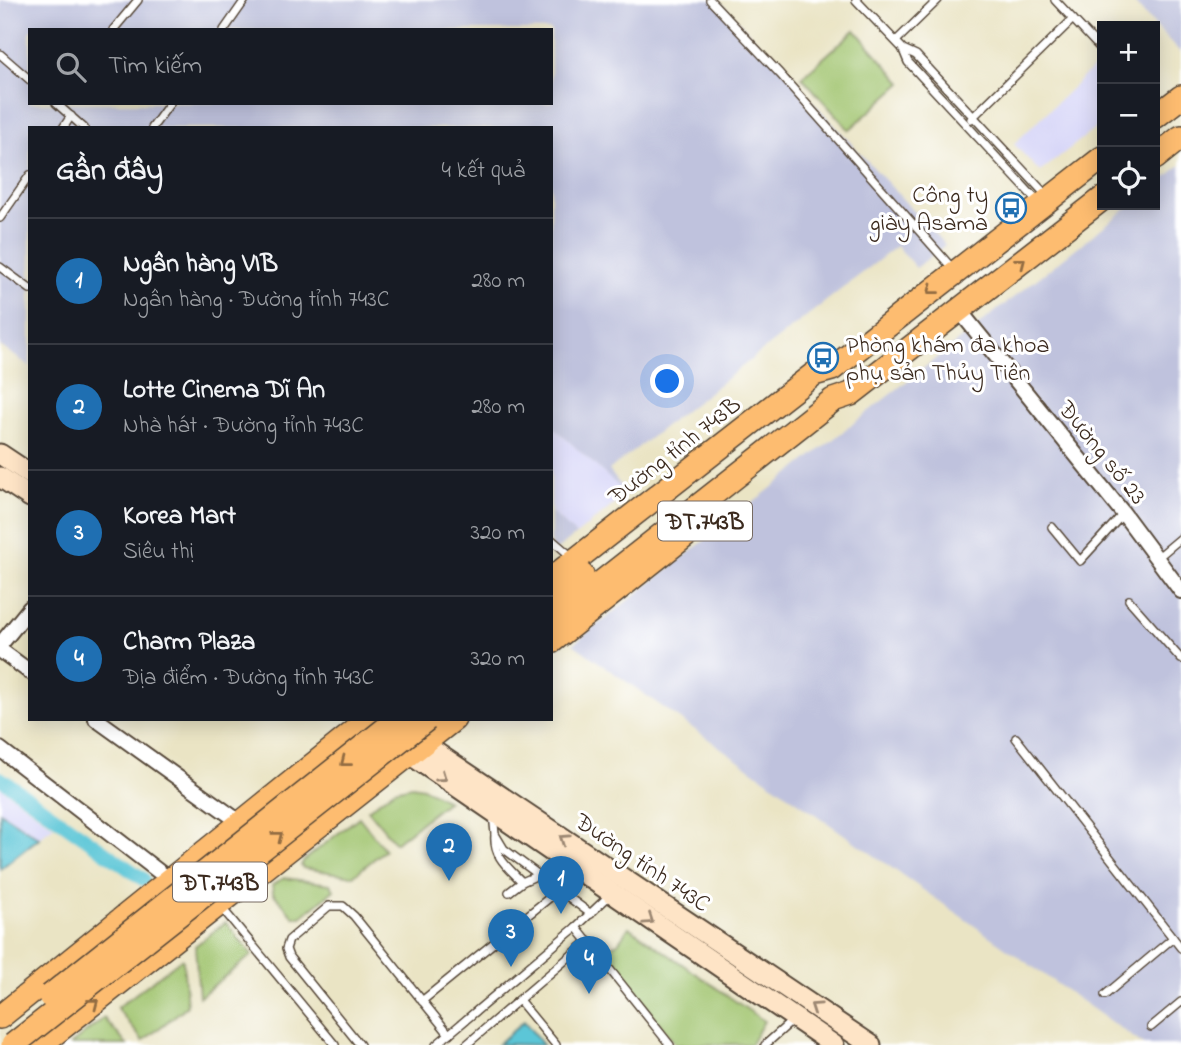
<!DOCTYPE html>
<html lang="vi">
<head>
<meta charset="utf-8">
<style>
  :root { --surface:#171b24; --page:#242831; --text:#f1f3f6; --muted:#9ea1a6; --line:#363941; --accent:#1f6fb2 }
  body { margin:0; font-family:"Indie Flower",sans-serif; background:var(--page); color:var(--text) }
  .controls { position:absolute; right:21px; top:21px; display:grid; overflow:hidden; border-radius:0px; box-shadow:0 4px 18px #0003 }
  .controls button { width:63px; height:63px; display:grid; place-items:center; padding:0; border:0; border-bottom:2px solid var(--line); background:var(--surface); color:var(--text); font:35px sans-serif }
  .you { position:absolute; left:668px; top:382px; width:24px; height:24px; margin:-18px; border:5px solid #fff; border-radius:50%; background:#1a73e8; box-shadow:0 0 0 10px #1a73e833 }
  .badge { display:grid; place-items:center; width:46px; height:46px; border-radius:50%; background:var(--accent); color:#fff; font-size:23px; font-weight:700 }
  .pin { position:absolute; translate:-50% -58px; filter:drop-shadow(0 2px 4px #0008) }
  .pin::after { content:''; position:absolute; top:37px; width:24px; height:21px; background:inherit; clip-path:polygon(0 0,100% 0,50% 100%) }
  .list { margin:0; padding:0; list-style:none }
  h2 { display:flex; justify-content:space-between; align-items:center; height:91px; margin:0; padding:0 28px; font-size:30px }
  h2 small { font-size:23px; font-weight:400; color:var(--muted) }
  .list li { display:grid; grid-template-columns:46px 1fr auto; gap:21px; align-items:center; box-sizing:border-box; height:126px; padding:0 28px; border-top:2px solid var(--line) }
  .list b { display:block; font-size:26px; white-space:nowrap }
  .list p { margin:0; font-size:23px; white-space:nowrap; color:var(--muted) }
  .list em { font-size:23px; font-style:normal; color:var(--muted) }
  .icon { flex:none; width:38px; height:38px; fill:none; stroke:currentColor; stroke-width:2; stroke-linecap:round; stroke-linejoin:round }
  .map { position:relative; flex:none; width:1181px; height:1045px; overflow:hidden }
  .search { position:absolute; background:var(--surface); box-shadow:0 4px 18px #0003; left:28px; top:28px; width:525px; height:77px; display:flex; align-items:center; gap:18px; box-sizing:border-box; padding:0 24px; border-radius:0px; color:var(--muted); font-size:26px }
  .panel { position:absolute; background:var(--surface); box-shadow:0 4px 18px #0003; left:28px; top:126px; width:525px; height:595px; border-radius:0px }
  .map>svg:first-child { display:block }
  .built { fill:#d8d7f8 }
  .industrial { fill:#bfc2dd; fill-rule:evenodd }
  .green { fill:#9fc36c; stroke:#6d7645; stroke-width:2 }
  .water { fill:#5cc6d7; stroke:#4c787a; stroke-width:2 }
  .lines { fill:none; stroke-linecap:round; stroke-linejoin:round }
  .canal { stroke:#5cc6d7; stroke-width:14 }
  .lane-casing { stroke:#554637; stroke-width:10 }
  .street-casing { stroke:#554637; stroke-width:18 }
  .secondary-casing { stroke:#554637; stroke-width:23 }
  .primary-casing { stroke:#554637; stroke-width:26 }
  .lane { stroke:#fff; stroke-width:7 }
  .street { stroke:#fff; stroke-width:14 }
  .secondary { stroke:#fee4c6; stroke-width:19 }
  .primary { stroke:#fdbc70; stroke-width:23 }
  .primary-bridge-casing { stroke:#554637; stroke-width:26; stroke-linecap:butt }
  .primary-bridge { stroke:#fdbc70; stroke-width:23 }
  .oneway { stroke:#926c43 }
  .oneway2 { stroke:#9c8772 }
  .labels { text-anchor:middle; stroke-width:6; stroke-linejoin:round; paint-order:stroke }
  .shield { fill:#fff; stroke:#766a62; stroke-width:2 }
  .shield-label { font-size:23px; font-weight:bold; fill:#3b2a1e }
  .poi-label { font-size:24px; fill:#3b2a1e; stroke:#fff; text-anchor:end }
  .street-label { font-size:24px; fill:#3b2a1e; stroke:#fff }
</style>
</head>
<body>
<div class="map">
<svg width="1181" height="1045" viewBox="0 0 1181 1045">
  <rect width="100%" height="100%" fill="#fff"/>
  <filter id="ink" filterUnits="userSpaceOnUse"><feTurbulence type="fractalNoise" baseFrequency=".0143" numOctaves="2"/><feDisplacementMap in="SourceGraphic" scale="14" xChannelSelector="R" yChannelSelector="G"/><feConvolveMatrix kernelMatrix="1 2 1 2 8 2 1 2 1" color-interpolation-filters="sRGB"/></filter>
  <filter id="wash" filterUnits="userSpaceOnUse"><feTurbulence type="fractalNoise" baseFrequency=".00686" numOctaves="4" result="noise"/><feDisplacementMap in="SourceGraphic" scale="28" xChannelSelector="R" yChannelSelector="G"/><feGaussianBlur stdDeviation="1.57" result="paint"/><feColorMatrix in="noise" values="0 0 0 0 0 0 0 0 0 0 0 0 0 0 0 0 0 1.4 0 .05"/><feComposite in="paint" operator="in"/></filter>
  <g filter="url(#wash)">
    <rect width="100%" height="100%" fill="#eae4c4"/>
    <g class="built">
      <polygon points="1102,59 1102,123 1040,172 1014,144"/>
      <polygon points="551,425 627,494 576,535 551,512"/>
      <polygon points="0,787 54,826 0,869"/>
    </g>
    <g class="industrial">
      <path d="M0,0H719L945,245L916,268L897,246L609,470L627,494L551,425V128H30V366L0,346ZM30,30H551V103H30Z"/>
      <polygon points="1131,0 1181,0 1181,53 1162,33"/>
      <polygon points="1181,165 1181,1045 1144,1045 573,644 1131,205 1155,205 1155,186"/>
      <polygon points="551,512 576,535 551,554"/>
    </g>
    <g class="green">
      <polygon points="855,30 902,83 849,130 802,77"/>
      <polygon points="412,786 423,788 448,801 395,843 368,810 394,790"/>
      <polygon points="359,817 385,850 353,876 303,868 301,866 303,861"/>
      <polygon points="284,878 330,884 334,890 301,917 294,917 273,893 272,885"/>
      <polygon points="226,922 252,955 199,997 195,946"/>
      <polygon points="629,927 764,1021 751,1044 676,1045 603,950 618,943"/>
      <polygon points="181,959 183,961 187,1006 143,1041 117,1008"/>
      <polygon points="104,1018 127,1045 70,1045"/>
    </g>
    <g class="water">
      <polygon points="0,812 39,838 0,869"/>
      <polygon points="524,1021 543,1045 498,1044"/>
    </g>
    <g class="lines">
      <polyline class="canal" points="0,778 143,879"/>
    </g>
  </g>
  <g filter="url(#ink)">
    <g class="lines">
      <g class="lane-casing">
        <g id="lane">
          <polyline points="710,0 780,74 953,269"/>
          <polyline points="856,0 903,49 916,55 1048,197"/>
          <polyline points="1055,0 1102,50"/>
          <polyline points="113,30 138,0"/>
          <polyline points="224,30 245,0"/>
          <polyline points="896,41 938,0"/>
          <polyline points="903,50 908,62 1039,203"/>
          <polyline points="0,54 30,80"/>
          <polyline points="56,103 84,128"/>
          <polyline points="971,119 1073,19"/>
          <polyline points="63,128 71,116"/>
          <polyline points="152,128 170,103"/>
          <polyline points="0,218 30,175"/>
          <polyline points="0,267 30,289"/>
          <polyline points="1052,527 1080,561 1123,514"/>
          <polyline points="551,539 572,557"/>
          <polyline points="1157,558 1181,538"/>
          <polyline points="1129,600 1181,659"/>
          <polyline points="1016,738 1181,948"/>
          <polyline points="493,814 495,834 504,849 591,914"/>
          <path d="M495,835C493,857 508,867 522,882L538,875"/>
          <polyline points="509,892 522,882"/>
          <polyline points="222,908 335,1045"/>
          <polyline points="576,927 670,1045"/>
          <polyline points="1105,995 1173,938"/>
          <polyline points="519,1000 556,1045"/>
          <polyline points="422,1001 559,890"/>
          <polyline points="1151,1027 1181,1002"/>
          <polyline points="449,1034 576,927 611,894"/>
          <polyline points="360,1045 289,957 286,949 289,940 329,906 343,906 354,916 449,1034 436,1045"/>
          <polyline points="466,1045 588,941"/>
          <polyline points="765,1045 793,1020"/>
        </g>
      </g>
      <g class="street-casing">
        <g id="street">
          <polyline points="959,310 1123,513 1181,591"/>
          <polyline points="0,645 30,608"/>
          <polyline points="0,650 30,672"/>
          <polyline points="96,719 241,823"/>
          <polyline points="0,749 171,881"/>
        </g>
      </g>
      <g class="secondary-casing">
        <g id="secondary">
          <polyline points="0,454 30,474"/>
          <polyline points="0,477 30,497"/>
          <polyline points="413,737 871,1045"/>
          <polyline points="399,747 834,1045"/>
        </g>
      </g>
      <g class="primary-casing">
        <g id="primary">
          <polyline points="1155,117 1181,97"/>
          <polyline points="1155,158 1181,137"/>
          <polyline points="551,579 814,374 832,369 1102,158"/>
          <polyline points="551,599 582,575"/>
          <polyline points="551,622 833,400 851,394 1102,199"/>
          <polyline points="551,642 713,514"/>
          <polyline points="0,1017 370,719"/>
          <polyline points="40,1045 454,719"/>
        </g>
      </g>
      <use href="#lane" class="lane"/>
      <use href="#street" class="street"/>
      <use href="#secondary" class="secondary"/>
      <use href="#primary" class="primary"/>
      <g class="primary-bridge-casing">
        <g id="primary-bridge">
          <polyline points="50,996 398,719"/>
          <polyline points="13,1045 427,719"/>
        </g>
      </g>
      <use href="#primary-bridge" class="primary-bridge"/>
    </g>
    <defs><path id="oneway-chevron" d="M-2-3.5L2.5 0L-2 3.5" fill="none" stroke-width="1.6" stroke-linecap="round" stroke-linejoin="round" transform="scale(1.75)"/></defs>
    <g class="oneway">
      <use href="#oneway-chevron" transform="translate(1021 262) rotate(-38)"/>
      <use href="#oneway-chevron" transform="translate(932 290) rotate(142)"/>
      <use href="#oneway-chevron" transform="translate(345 762) rotate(142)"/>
      <use href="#oneway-chevron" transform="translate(278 836) rotate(-38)"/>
      <use href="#oneway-chevron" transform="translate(94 1003) rotate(-38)"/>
    </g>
    <g class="oneway2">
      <use href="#oneway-chevron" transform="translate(442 777) rotate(35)"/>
      <use href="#oneway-chevron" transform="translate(564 839) rotate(-146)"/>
      <use href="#oneway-chevron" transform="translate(649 920) rotate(34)"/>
      <use href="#oneway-chevron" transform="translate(815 1007) rotate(-146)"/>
    </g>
  </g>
  <defs>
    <g id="bus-ring" transform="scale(1.575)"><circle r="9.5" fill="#fff" stroke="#1f6fb2" stroke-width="1.5"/><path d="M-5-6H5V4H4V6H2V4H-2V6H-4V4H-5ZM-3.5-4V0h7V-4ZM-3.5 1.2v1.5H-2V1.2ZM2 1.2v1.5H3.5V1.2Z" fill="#1f6fb2"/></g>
  </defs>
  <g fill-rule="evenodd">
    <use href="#bus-ring" x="1011" y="208"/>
    <use href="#bus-ring" x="823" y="358"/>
  </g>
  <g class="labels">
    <g class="shield">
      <rect x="658" y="501.5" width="94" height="39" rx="5"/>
      <rect x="173" y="862.5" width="94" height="39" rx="5"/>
    </g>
    <g class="shield-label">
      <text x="705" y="529">ĐT.743B</text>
      <text x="220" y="890">ĐT.743B</text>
    </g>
    <g class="poi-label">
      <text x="988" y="202">Công ty<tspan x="988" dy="28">giày Asama</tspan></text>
      <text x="846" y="352" text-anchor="start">Phòng khám đa khoa<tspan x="846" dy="28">phụ sản Thủy Tiên</tspan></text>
    </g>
    <g class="street-label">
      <text transform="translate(674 450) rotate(-38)" y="8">Đường tỉnh 743B</text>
      <text transform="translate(1103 452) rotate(51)" y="8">Đường số 23</text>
      <text transform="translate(643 862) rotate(34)" y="8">Đường tỉnh 743C</text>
    </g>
  </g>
</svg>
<div class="controls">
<button>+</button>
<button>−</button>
<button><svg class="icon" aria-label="locate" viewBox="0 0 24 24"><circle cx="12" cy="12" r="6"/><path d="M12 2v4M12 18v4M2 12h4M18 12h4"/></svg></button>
</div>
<div class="you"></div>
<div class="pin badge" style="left:561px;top:914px">1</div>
<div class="pin badge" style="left:449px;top:881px">2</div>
<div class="pin badge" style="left:511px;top:967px">3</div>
<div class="pin badge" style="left:589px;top:994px">4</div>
<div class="search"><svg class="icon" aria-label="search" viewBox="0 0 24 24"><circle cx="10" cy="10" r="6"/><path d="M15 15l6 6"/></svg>Tìm kiếm</div>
<section class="panel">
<h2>Gần đây<small>4 kết quả</small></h2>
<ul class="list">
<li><span class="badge">1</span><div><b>Ngân hàng VIB</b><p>Ngân hàng · Đường tỉnh 743C</p></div><em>280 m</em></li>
<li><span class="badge">2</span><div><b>Lotte Cinema Dĩ An</b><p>Nhà hát · Đường tỉnh 743C</p></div><em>280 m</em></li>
<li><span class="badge">3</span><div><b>Korea Mart</b><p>Siêu thị</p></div><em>320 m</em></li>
<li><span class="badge">4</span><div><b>Charm Plaza</b><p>Địa điểm · Đường tỉnh 743C</p></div><em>320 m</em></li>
</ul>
</section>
</div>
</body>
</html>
